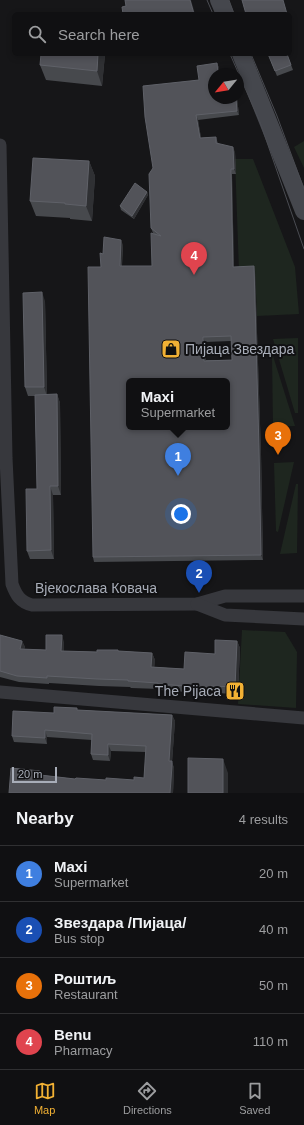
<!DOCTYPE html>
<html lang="en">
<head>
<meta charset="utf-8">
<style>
  :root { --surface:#101012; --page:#1e1e20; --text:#f1f3f6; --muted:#9c9d9f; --line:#303032; --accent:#f2b134 }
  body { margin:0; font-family:Arial,sans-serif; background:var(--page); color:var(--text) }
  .compass { position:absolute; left:208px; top:68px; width:36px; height:36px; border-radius:50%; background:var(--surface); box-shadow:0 2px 6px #0003; rotate:240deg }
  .scale { position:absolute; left:12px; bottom:10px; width:45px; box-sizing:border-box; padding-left:4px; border:2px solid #a8adb8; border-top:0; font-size:11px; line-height:14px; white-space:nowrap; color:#a8adb8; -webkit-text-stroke:3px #111113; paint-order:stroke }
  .you { position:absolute; left:181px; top:514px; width:14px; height:14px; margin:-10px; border:3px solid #fff; border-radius:50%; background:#1a73e8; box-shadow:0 0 0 6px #1a73e833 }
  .badge { display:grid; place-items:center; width:26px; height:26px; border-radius:50%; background:var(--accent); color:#fff; font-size:13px; font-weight:700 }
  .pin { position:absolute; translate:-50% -33px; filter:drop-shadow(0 1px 2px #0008) }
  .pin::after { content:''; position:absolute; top:21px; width:14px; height:12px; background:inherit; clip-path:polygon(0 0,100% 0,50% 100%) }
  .popup { position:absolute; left:126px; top:378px; width:104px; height:52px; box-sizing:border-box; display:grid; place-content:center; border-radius:6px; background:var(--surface); filter:drop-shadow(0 1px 3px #0005); font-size:13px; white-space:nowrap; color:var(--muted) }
  .popup b { font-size:15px; color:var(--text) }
  .popup::after { content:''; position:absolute; left:50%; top:100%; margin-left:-8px; border:8px solid transparent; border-top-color:var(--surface) }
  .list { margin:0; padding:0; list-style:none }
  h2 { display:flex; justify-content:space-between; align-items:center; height:52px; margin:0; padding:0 16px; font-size:17px }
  h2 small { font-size:13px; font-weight:400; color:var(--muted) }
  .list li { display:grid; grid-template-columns:26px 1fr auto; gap:12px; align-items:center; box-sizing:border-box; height:56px; padding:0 16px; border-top:1px solid var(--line) }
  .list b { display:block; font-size:15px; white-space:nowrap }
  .list p { margin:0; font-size:13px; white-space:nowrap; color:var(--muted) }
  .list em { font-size:13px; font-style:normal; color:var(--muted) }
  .icon { flex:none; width:22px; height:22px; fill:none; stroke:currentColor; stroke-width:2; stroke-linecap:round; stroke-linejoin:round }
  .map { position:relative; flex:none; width:304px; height:793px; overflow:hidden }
  .search { position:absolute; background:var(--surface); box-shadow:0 2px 6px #0003; left:12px; right:12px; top:12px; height:44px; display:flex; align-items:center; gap:10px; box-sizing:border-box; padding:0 14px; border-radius:6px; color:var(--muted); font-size:15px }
  .sheet { height:276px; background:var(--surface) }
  nav { display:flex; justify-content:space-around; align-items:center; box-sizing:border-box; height:56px; border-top:1px solid var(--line); background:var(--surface); font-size:11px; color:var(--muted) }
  nav a { display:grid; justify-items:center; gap:2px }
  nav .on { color:var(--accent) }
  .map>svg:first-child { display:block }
  .green { fill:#1e261f }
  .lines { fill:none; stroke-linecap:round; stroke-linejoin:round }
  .street { stroke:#37383d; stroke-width:13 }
  .secondary { stroke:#45474d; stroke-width:18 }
  .tram { stroke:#4a4c52; stroke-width:1 }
  .wall { fill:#47494d; fill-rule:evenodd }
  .shaded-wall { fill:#2f3033 }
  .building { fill:#525359; stroke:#5f6168; fill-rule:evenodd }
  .labels { text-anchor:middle; stroke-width:4; stroke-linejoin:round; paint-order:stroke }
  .poi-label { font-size:14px; fill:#a8adb8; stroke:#111113; text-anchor:start }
  .street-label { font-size:14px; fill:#a8adb8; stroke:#111113 }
</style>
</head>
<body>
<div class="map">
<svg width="304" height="793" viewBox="0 0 304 793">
  <rect width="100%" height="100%" fill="#161618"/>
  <g class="green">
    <polygon points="304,141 304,168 294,147"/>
    <polygon points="235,159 253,159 295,267 299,314 257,316 255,271 239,271"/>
    <polygon points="298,338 298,413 295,413 273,339"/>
    <polygon points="272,356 273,356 295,426 273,427"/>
    <polygon points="294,462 278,532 276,531 274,463"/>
    <polygon points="296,484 298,484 297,553 280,554"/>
    <polygon points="242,630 285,632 297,652 296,708 238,704"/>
  </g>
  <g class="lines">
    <g class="street">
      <path d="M0,145L6,458L12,584C16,595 20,602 32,605L197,604L225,596H304"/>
      <polyline points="197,604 225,615 304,619"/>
      <polyline points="0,692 304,718"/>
    </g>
    <g class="secondary">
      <polyline points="219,0 225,14"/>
      <polyline points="241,54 304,211"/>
    </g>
    <g class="tram">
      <polyline points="207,0 213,14"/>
      <polyline points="229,0 234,14"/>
      <polyline points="230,54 260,122 304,249"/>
      <polyline points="251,54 277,116 304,189"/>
    </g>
  </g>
  <g class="wall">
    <polygon points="105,54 102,86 46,80 40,65"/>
    <polygon points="268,54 287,54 293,70 277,76"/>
    <path d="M217,63L219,68L214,98H237L239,115L198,120L201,138L216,137L218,144L235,152L236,174H232L234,267L255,271L261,454L263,560L94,562L93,557L101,267L103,254L123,245L122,266H152L154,234L153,233L151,228L153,168L199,80ZM231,341L232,360H206L205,342Z"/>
    <polygon points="89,161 95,176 92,221 70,219 70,218 36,216 30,201"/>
    <polygon points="147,192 148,195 134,219 121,210 120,206"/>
    <polygon points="45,301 47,395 57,394 60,403 61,495 53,495 54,559 30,559 27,551 37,489 35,396 28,396 25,387"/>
    <polygon points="0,635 22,641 25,647 24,649 46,650 64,642 64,651 97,652 118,650 118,651 152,653 155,660 154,667 184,669 215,654 237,641 240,648 238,694 214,693 213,694 160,690 160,689 131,688 130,687 99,686 49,683 49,684 19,682 0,677"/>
    <polygon points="77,710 172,715 175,721 172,762 174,768 173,793 9,793 40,771 42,775 75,779 106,780 134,780 144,778 146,752 111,751 110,761 93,760 91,754 92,740 47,737 47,744 14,742 12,736 54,713"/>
  </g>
  <g class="shaded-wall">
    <polygon points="190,0 191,0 195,14 194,14"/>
    <polygon points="98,54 105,54 102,86 97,71"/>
    <polygon points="217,63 219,68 219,74 218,74"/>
    <polygon points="236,98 237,98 239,115 237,111"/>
    <polygon points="196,115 198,120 202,143 200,138"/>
    <polygon points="233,147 235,152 236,174 234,169"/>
    <polygon points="89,161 95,176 92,221 86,206"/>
    <polygon points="231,169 232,174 234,271 233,267"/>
    <polygon points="147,192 148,195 134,219 132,216"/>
    <polygon points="121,240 123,245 121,271 120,266"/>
    <polygon points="254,266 255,271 261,454 263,560 261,555"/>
    <polygon points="42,292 45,301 47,396 44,387"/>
    <polygon points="203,337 205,342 206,365 204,361"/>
    <polygon points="57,394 60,403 61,495 58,486"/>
    <polygon points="50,486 53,495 54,559 51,550"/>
    <polygon points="62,635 64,642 64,657 61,651"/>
    <polygon points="22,641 25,647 22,656 20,649"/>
    <polygon points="237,641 240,648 238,694 235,687"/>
    <polygon points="152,653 155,660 154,674 151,667"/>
    <polygon points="172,715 175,721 172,762 174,768 174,773 173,793 170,793 169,761"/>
    <polygon points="45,730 47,737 47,744 45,738"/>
    <polygon points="108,744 111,751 110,761 108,755"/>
    <polygon points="223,759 228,773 228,793 223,793"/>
  </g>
  <g class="building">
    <polygon points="125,0 190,0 194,14 123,14 122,7 126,6"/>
    <polygon points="242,0 283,0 287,14 246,14"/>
    <polygon points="41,54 98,54 97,71 40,65"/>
    <polygon points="268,54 287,54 291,65 275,71"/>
    <path d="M217,63L218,74H214V98H236L237,111L196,115L200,138L216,137V143L233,147L234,169H231L233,267L254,266L259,449L261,555L93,557L88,267H101L100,253L103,254L104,237L121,240L120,266H152L151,233L161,236L151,228L149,174L153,168L145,117L143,86L199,80L197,66ZM231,336L232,360L204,361L203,337ZM129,381H227V427H129Z"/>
    <polygon points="33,158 89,161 86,206 65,204 65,203 30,201"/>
    <polygon points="135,183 147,192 132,216 120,206"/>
    <polygon points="42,292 44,387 25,387 23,293"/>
    <polygon points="57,394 58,486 50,486 51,550 27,551 26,489 37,489 35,395"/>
    <polygon points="0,635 22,641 20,649 46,650 46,635 62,635 61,651 97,652 97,650 118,650 118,651 152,653 151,667 184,669 185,652 215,654 215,640 237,641 235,687 211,686 211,688 158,684 158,683 128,681 128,680 97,679 47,676 47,678 17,676 0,671"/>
    <polygon points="54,707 77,708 77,710 172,715 169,761 172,761 172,766 170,793 9,793 11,768 40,771 40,775 75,779 76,778 106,780 106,778 134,780 134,777 144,778 146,746 108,744 108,755 91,754 92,734 45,730 45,738 12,736 13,711 54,713"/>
    <polygon points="188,758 223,759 223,793 188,793"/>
  </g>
  <defs>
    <g id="shop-square" transform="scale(1)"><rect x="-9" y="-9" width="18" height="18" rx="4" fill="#f2b134" stroke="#111113"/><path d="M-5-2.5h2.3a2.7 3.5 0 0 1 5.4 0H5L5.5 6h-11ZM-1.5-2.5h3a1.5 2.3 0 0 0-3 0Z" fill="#111"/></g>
    <g id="restaurant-square" transform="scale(1)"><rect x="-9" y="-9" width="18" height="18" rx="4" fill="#f2b134" stroke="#111113"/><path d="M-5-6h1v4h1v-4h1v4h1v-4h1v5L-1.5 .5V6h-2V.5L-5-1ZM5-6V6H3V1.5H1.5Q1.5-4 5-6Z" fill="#111"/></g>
  </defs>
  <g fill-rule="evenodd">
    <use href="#shop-square" x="171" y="349"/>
    <use href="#restaurant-square" x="235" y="691"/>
  </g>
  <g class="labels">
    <g class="poi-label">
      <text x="185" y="354">Пијаца Звездара</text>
      <text x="221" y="696" text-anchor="end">The Pijaca</text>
    </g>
    <g class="street-label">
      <text x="96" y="593">Вјекослава Ковача</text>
    </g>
  </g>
</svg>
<svg class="compass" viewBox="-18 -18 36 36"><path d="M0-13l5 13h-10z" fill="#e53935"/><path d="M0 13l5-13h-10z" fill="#9c9d9f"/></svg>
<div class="scale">20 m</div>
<div class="you"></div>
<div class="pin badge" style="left:178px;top:476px;background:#3f7fe0">1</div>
<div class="popup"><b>Maxi</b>Supermarket</div>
<div class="pin badge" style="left:199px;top:593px;background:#1a4fb4">2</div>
<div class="pin badge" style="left:278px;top:455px;background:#e8710a">3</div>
<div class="pin badge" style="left:194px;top:275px;background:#e0444e">4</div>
<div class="search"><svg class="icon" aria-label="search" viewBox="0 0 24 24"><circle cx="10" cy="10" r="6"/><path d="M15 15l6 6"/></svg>Search here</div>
</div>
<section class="sheet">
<h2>Nearby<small>4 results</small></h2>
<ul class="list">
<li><span class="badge" style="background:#3f7fe0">1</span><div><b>Maxi</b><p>Supermarket</p></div><em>20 m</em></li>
<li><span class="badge" style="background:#1a4fb4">2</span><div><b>Звездара /Пијаца/</b><p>Bus stop</p></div><em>40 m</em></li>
<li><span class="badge" style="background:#e8710a">3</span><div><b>Роштиљ</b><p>Restaurant</p></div><em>50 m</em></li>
<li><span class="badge" style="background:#e0444e">4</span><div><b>Benu</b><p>Pharmacy</p></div><em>110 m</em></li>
</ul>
</section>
<nav>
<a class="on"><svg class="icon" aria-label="map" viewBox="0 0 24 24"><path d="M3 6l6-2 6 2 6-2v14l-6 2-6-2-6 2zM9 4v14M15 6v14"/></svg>Map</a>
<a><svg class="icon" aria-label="directions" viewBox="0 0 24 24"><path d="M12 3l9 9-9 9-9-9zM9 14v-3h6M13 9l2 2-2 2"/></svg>Directions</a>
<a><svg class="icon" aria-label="saved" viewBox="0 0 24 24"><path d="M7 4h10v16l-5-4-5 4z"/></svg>Saved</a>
</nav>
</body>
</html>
